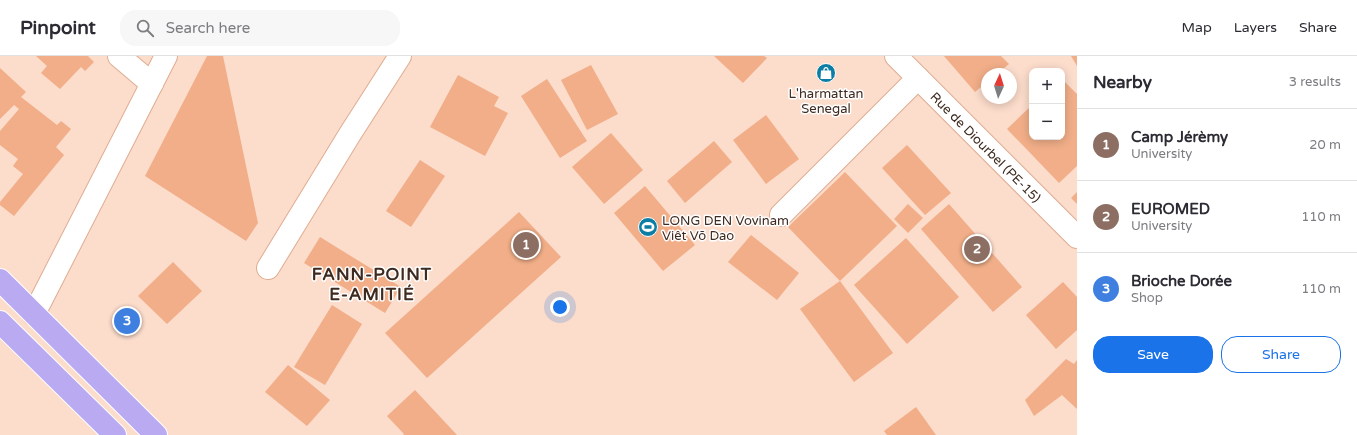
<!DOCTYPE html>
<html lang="en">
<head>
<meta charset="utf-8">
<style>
  :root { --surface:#fff; --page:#f7f7f7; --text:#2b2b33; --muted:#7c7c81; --line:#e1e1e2; --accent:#1a73e8 }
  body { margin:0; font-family:"Varela Round",sans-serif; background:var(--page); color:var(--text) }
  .controls { position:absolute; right:12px; top:12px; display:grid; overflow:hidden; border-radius:8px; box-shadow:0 2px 10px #0003 }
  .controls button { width:36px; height:36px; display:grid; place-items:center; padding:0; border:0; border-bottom:1px solid var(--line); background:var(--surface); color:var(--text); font:20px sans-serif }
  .compass { position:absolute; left:981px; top:12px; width:36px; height:36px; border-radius:50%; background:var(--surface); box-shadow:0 2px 10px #0003; rotate:4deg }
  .you { position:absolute; left:560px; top:251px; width:14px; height:14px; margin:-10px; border:3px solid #fff; border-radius:50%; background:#1a73e8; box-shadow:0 0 0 6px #1a73e833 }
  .badge { display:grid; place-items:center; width:26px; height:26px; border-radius:50%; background:var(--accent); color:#fff; font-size:13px; font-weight:700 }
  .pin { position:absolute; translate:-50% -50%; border:2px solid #fff; box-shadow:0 1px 4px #0006 }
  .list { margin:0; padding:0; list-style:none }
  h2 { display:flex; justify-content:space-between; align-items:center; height:52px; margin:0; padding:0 16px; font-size:17px }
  h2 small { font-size:13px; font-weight:400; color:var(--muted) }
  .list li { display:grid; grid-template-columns:26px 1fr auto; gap:12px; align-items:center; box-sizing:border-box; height:72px; padding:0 16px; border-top:1px solid var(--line) }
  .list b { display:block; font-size:15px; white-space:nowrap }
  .list p { margin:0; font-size:13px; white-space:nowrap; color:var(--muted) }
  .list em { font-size:13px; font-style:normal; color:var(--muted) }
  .actions { display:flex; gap:8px; padding:12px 16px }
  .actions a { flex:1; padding:9px 0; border:1px solid var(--accent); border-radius:16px; text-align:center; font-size:14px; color:var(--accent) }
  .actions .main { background:var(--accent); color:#fff }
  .icon { flex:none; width:22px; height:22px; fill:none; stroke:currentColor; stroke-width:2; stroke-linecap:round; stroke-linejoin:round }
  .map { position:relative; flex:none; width:1077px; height:379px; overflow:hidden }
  header { display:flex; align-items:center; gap:24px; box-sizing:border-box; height:56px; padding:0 20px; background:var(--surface); border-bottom:1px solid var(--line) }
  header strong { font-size:19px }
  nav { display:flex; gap:22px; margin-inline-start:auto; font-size:14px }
  .search { width:280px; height:36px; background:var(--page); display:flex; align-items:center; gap:10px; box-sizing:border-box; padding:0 14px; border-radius:16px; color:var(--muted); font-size:15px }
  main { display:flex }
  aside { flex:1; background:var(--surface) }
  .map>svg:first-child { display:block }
  .building { fill:#f1ae88 }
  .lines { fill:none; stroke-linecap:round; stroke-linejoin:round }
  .minor-casing { stroke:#dfad92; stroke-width:24 }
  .primary-casing { stroke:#fff; stroke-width:24 }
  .minor { stroke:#fff; stroke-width:22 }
  .primary { stroke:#b9aaf2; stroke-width:22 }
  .labels { text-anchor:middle; stroke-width:3; stroke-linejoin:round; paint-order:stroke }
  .poi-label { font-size:13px; fill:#3e2a1f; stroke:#fff }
  .street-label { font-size:13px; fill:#3e2a1f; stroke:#fff }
  .district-label { font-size:17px; font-weight:bold; letter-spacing:1px; fill:#3e2a1f; stroke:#fff }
</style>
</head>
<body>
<header>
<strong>Pinpoint</strong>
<div class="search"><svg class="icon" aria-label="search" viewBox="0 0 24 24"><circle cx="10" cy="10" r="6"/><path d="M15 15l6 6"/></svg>Search here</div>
<nav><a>Map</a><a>Layers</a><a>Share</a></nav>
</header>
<main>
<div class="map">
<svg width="1077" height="379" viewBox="0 0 1077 379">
  <rect width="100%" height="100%" fill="#fcdccb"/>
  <g class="building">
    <polygon points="36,0 88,0 94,6 85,15 81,11 60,33 41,17 47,10"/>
    <polygon points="207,0 223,0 258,167 246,185 145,120"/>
    <polygon points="714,0 764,0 767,2 743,27"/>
    <polygon points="944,0 1001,0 1009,8 997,18 987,18 987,26 975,36"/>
    <polygon points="1071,0 1077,0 1077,10"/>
    <polygon points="591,9 618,58 587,74 561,24"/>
    <polygon points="0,12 26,36 21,41 57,69 61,65 71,73 56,91 64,99 14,160 0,149 0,146 23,118 13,110 18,103 0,89 0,75 19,53 14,49 0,63"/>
    <polygon points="458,19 499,41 494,50 508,57 485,100 430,71"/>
    <polygon points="547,23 587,85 560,102 521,40"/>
    <polygon points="1062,23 1077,38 1077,110 1059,127 1007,73 1032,49 1032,81 1062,81"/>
    <polygon points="766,59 799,103 766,128 733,84"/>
    <polygon points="611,77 643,114 604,148 572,111"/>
    <polygon points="714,85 732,106 685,147 667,125"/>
    <polygon points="907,89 951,137 925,159 882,112"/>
    <polygon points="420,104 445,120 411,171 386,155"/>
    <polygon points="845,116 897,170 840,225 788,171"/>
    <polygon points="645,130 695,189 663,215 614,157"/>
    <polygon points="1077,136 1077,148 1071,142"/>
    <polygon points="908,148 923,162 908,177 894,163"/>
    <polygon points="949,148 1022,231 993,256 921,173"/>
    <polygon points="519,156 561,201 427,322 385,277"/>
    <polygon points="751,179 799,217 777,244 728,206"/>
    <polygon points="320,181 401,231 385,257 304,207"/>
    <polygon points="906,182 959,241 907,288 854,229"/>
    <polygon points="173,206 202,235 167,268 138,240"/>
    <polygon points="840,225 893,297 854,326 800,253"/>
    <polygon points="1063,226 1077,241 1077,274 1056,293 1026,259"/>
    <polygon points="332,249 362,268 325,329 294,311"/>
    <polygon points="1066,303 1074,308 1077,304 1077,353 1062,339 1034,360 1025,344"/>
    <polygon points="288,309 330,344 307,370 265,336"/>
    <polygon points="415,334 457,379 403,379 404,378 387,360"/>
    <polygon points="916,351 936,379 887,379 884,375"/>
  </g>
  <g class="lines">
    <g class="minor-casing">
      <g id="minor">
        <polyline points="119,0 152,28"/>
        <polyline points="896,0 1077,181"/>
        <polyline points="781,159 918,22"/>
        <polyline points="268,212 350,78 400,0"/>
        <polyline points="34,258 166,0"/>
      </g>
    </g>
    <g class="primary-casing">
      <g id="primary">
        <polyline points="0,224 156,379"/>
        <polyline points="0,266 115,379"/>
      </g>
    </g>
    <use href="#minor" class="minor"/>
    <use href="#primary" class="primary"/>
  </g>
  <defs>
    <g id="shop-disc" transform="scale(1)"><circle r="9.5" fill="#0c7da5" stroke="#fff"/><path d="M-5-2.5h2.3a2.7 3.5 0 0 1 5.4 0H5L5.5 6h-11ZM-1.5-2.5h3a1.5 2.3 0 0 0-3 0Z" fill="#fff"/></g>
    <g id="stadium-disc" transform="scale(1)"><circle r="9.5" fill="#0c7da5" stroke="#fff"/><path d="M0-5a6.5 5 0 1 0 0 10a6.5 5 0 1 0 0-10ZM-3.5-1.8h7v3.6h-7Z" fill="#fff"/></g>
  </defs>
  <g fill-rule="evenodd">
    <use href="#shop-disc" x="826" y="17"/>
    <use href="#stadium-disc" x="648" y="171"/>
  </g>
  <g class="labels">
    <g class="poi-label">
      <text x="826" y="42">L'harmattan<tspan x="826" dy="15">Senegal</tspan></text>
      <text x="662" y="169" text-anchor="start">LONG DEN Vovinam<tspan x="662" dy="15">Viêt Võ Dao</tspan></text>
    </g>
    <g class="street-label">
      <text transform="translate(986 91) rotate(45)" y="5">Rue de Diourbel (PE-15)</text>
    </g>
    <g class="district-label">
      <text x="372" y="224">FANN-POINT<tspan x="372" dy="20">E-AMITIÉ</tspan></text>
    </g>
  </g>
</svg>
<div class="controls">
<button>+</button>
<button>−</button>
</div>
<svg class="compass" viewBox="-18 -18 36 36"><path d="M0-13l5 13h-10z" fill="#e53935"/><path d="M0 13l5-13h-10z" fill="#7c7c81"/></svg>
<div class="you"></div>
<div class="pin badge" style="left:526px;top:189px;background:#8d6e63">1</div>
<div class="pin badge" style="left:977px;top:193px;background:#8d6e63">2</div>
<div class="pin badge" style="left:127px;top:265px;background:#3f7fe0">3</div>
</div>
<aside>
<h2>Nearby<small>3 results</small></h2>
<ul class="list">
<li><span class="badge" style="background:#8d6e63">1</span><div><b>Camp Jérèmy</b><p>University</p></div><em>20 m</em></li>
<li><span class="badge" style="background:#8d6e63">2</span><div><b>EUROMED</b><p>University</p></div><em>110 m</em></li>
<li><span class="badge" style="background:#3f7fe0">3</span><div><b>Brioche Dorée</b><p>Shop</p></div><em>110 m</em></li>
</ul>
<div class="actions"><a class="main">Save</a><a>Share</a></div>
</aside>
</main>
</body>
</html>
